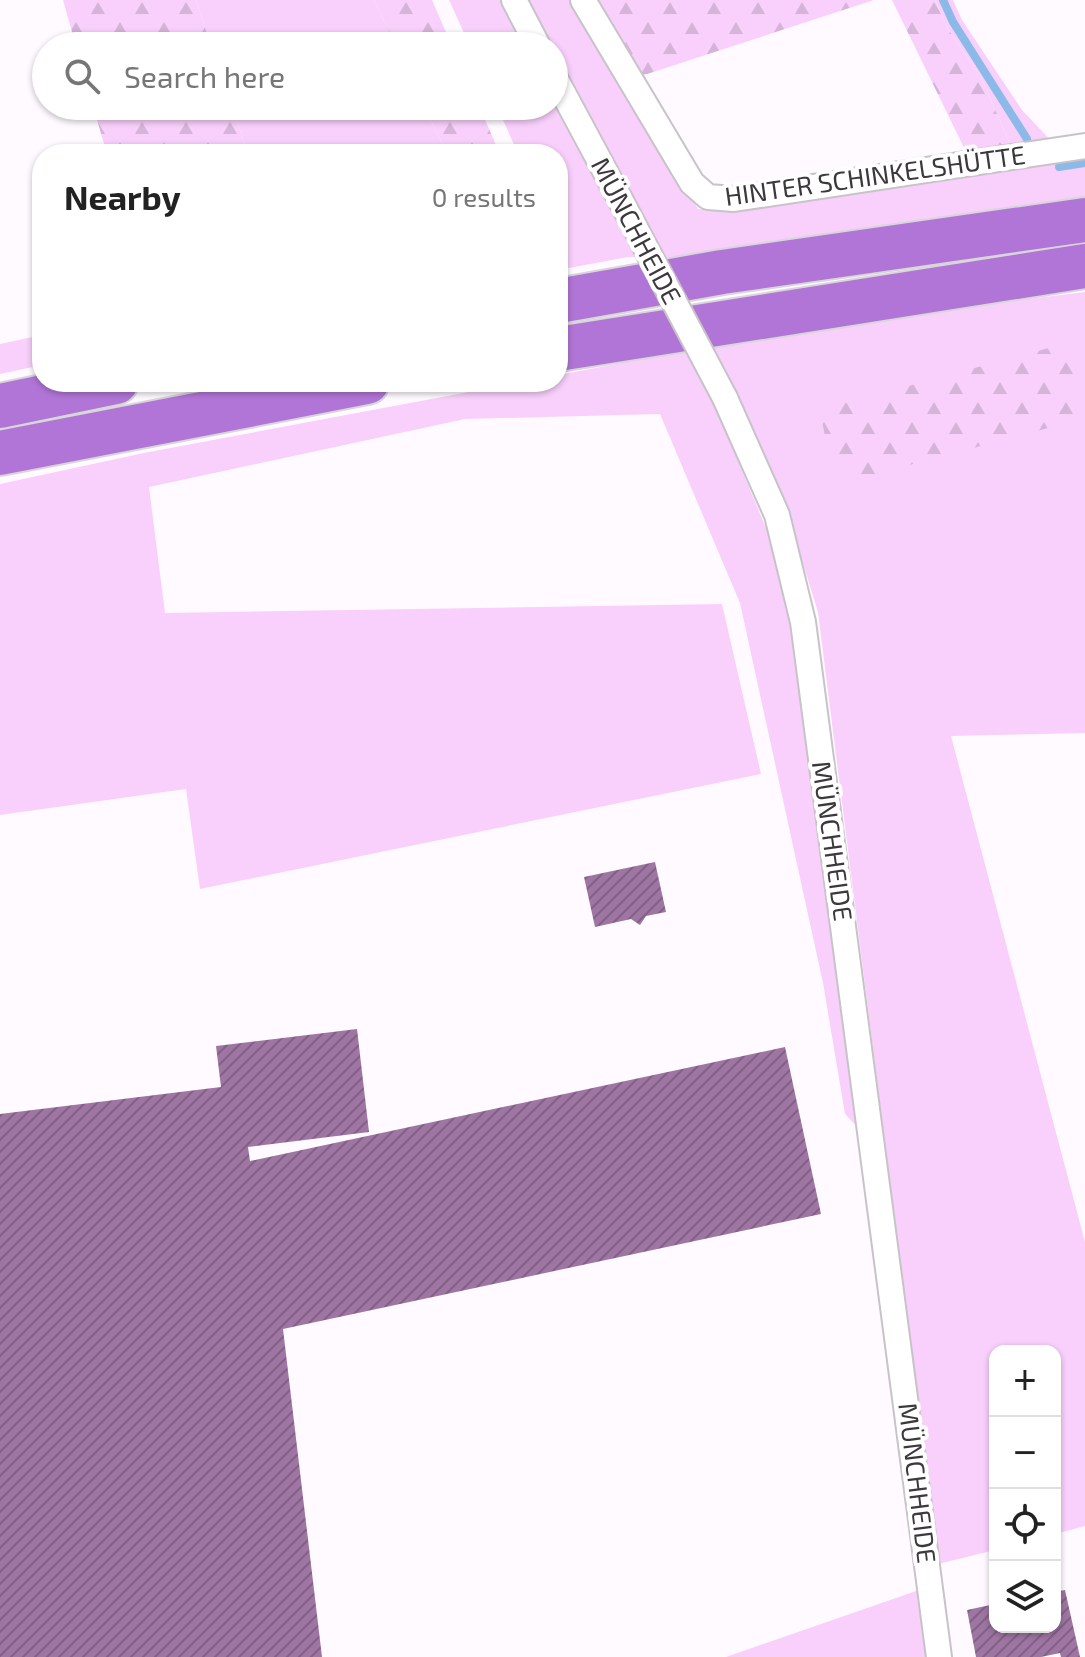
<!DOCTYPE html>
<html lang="en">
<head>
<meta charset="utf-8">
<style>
  :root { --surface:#fff; --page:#f2f2f2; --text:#222; --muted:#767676; --line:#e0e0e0 }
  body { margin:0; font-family:"Exo 2",sans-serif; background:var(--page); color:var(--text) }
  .controls { position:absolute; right:24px; bottom:24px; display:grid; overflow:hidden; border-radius:16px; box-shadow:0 2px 6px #0004 }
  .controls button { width:72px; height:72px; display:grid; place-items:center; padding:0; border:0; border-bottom:2px solid var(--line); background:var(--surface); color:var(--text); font:40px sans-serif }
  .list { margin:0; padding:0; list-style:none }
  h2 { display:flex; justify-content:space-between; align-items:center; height:104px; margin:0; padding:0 32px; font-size:34px }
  h2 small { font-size:26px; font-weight:400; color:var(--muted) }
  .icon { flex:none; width:44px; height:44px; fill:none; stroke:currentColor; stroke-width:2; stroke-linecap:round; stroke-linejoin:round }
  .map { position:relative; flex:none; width:1085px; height:1657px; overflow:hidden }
  .search { position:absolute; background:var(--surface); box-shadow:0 2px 6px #0004; left:32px; top:32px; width:536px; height:88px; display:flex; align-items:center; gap:20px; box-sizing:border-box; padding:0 28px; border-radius:44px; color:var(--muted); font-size:30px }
  .panel { position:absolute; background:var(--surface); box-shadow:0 2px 6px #0004; left:32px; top:144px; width:536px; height:248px; border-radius:32px }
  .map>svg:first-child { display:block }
  .grass { fill:#f8d0fb }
  .forest { fill:url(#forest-firs) }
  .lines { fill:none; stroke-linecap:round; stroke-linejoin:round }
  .stream { stroke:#8bb9e8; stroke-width:8 }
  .building { fill:url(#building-hatch) }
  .street-casing { stroke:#c8c3c9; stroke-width:28 }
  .highway-casing { stroke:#d8d7d8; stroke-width:48 }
  .street { stroke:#fff; stroke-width:24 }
  .highway { stroke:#b175d7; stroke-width:44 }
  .street-bridge-casing { stroke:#c8c3c9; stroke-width:28; stroke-linecap:butt }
  .street-bridge { stroke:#fff; stroke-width:24 }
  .labels { text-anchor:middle; stroke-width:8; stroke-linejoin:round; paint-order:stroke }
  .street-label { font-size:26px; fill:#3b393b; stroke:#fff }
</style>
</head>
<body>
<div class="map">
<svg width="1085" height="1657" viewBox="0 0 1085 1657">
  <defs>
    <pattern id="forest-firs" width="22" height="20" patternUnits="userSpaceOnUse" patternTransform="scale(2)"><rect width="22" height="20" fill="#f8d0fb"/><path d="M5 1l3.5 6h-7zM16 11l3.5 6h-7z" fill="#d6b3d8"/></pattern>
    <pattern id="building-hatch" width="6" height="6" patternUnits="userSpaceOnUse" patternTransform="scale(2)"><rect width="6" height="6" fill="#9f75a3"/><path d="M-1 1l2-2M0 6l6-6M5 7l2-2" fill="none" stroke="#836186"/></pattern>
  </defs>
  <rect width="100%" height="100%" fill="#fffaff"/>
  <g class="grass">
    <polygon points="196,0 374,0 396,46 211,46"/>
    <polygon points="449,0 500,0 525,46 470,46"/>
    <polygon points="528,0 573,0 698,209 714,210 1085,154 1085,197 704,257 628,257 558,270 558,154 518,154 497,106 554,106 554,101 610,208 637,204"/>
    <polygon points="935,0 953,0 962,20 1022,110 1054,144 1013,151 980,75 948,29"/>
    <polygon points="232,106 424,106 447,154 248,154"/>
    <polygon points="1085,292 1085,733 951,736 1085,1242 1085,1526 1055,1534 1055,1351 995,1351 995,1550 938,1564 818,612 788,515 740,402 715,406 771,540 796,623 861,1131 845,1114 823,983 740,603 660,414 465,419 149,487 165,613 722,604 761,774 200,889 186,789 0,815 0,484 144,453 522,382 558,382 558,375 836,323"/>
    <polygon points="42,335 42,365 0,374 0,344"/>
    <polygon points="919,1590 927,1657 726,1657"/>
  </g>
  <g class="forest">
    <polygon points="63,0 196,0 211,46 76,46"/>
    <polygon points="374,0 432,0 452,46 396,46"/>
    <polygon points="592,0 874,0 638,77"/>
    <polygon points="892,0 935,0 948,29 980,75 1013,151 969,158"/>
    <polygon points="93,106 232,106 248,154 107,154"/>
    <polygon points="424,106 479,106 500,154 447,154"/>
    <polygon points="1071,342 1082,419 834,485 820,410"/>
  </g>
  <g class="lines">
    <g class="stream">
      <polyline points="943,0 953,22 1027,139"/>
      <polyline points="1059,167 1085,163"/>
    </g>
  </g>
  <g class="building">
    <polygon points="655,862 666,912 646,916 640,925 631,919 595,927 584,877"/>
    <polygon points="357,1029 369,1132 248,1147 250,1161 785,1047 821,1214 283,1329 322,1657 0,1657 0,1114 221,1087 216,1046"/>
    <polygon points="1065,1590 1080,1657 1061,1657 1060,1653 1041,1657 976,1657 967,1610 995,1604 995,1627 1055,1627 1055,1592"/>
  </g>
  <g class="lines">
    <g class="street-casing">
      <g id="street">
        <polyline points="514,0 538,46"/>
        <polyline points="583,0 692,183 708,197 734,199 1085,146"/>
        <polyline points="554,76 620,199"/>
        <polyline points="725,398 777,515 803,622 939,1657"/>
      </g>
    </g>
    <g class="highway-casing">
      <g id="highway">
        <polyline points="558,301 722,272 1085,220"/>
        <polyline points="558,349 1085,266"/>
        <polyline points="0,406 116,382"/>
        <polyline points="0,453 367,382"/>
      </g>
    </g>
    <use href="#street" class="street"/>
    <use href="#highway" class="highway"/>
    <g class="street-bridge-casing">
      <polyline id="street-bridge" points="620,199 725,398"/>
    </g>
    <use href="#street-bridge" class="street-bridge"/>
  </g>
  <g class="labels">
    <g class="street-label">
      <text transform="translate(875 176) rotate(-8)" y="9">HINTER SCHINKELSHÜTTE</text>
      <text transform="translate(636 231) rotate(62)" y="9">MÜNCHHEIDE</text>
      <text transform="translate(832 841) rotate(82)" y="9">MÜNCHHEIDE</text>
      <text transform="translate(917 1483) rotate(83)" y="9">MÜNCHHEIDE</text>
    </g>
  </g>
</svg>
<div class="controls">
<button>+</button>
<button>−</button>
<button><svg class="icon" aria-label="locate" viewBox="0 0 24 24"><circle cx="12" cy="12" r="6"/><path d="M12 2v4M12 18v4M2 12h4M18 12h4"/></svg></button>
<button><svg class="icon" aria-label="layers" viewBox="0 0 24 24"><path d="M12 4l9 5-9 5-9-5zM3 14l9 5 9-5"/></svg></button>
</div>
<div class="search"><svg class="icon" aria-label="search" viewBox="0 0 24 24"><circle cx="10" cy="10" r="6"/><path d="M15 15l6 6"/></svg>Search here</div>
<section class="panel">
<h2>Nearby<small>0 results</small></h2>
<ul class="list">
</ul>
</section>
</div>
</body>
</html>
